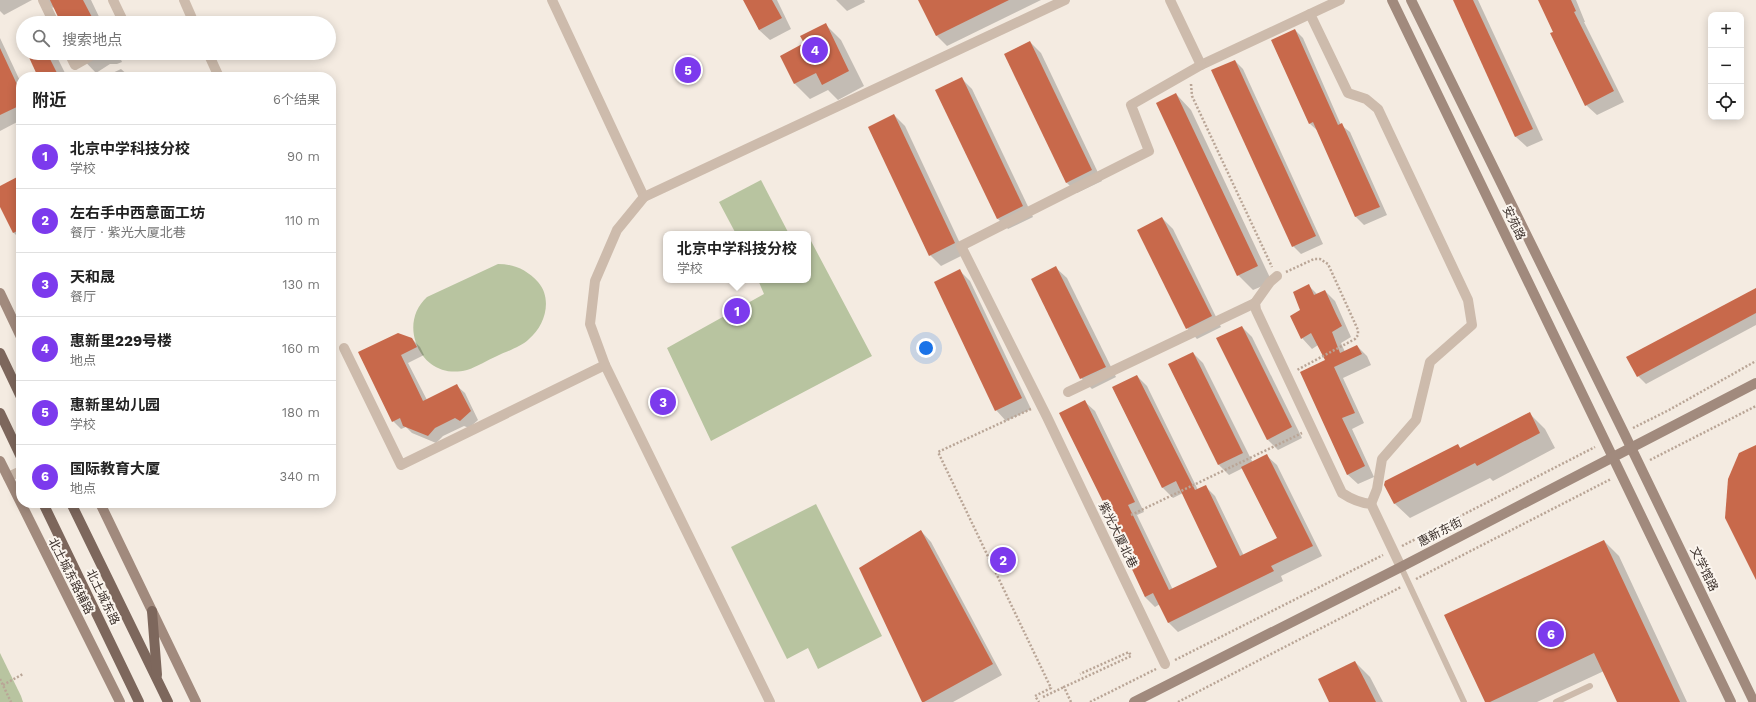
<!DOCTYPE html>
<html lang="zh">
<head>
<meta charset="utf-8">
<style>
  :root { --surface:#fff; --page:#f2f2f2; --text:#222; --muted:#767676; --line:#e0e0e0; --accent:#7c3aed }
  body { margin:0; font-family:"Work Sans","Noto Sans SC",sans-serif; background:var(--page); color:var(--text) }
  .controls { position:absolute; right:12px; top:12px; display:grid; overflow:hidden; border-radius:8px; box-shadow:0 2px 10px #0003 }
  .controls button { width:36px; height:36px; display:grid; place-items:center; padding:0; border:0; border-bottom:1px solid var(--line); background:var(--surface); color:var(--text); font:20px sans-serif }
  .you { position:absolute; left:926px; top:348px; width:14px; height:14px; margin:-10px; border:3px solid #fff; border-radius:50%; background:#1a73e8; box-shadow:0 0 0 6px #1a73e833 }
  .badge { display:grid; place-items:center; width:26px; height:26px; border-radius:50%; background:var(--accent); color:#fff; font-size:13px; font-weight:700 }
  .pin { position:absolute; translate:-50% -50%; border:2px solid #fff; box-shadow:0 1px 4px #0006 }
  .popup { position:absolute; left:663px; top:231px; width:148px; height:52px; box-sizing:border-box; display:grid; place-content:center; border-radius:8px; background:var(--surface); filter:drop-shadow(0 1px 3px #0005); font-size:13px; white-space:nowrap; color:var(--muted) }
  .popup b { font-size:15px; color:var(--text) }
  .popup::after { content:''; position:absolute; left:50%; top:100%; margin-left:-8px; border:8px solid transparent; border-top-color:var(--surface) }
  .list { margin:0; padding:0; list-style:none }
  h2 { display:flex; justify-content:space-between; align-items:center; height:52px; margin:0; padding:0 16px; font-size:17px }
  h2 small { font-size:13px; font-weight:400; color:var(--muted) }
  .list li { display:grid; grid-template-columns:26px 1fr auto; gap:12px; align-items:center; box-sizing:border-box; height:64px; padding:0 16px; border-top:1px solid var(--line) }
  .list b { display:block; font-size:15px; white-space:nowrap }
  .list p { margin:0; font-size:13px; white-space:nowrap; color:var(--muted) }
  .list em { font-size:13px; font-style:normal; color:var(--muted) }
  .icon { flex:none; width:22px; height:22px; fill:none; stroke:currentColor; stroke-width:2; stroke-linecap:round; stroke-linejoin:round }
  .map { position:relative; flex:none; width:1756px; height:702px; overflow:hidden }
  .search { position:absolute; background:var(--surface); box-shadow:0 2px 10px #0003; left:16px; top:16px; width:320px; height:44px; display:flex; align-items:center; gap:10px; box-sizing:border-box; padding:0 14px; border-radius:22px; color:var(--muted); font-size:15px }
  .panel { position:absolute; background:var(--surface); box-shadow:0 2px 10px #0003; left:16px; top:72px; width:320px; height:436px; border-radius:16px }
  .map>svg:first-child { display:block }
  .green { fill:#b8c4a0 }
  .shadow { fill:#0003 }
  .building { fill:#c8694b }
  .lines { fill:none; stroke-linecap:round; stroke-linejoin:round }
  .path { stroke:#b9a596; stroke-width:2.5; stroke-dasharray:2 2; stroke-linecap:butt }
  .lane { stroke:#cdbbac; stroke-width:6 }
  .street { stroke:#cdbbac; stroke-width:10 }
  .secondary { stroke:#a18a7d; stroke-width:10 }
  .primary { stroke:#7d675c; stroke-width:10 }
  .labels { text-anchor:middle; stroke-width:4; stroke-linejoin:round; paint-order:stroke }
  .street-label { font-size:12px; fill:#3b302b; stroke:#fbf5ee }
</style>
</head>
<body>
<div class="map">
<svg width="1756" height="702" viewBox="0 0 1756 702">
  <rect width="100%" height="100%" fill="#f4ebe1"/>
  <g class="green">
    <polygon points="761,180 789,234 736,234 719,202"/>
    <polygon points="811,241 872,356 711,441 667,348 764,294 758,280 808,280 808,243"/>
    <path d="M498,264C514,264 527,270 538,282C553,299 545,326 529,339C521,347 507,351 497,356C487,360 477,367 467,370C444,376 424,365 416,343C410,326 414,309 427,297Z"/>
    <polygon points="816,504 882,636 818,669 808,648 787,659 731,547"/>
    <polygon points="0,653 21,696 23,702 0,702"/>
  </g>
  <g class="shadow">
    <polygon points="0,0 32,0 4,15 0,11"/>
    <polygon points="45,0 91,0 102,23 61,23 61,20 54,7 53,8"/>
    <polygon points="745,0 777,0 791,29 770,40 759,30"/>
    <polygon points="836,0 864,0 865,2 847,11"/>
    <polygon points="919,0 1041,0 947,46 936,35"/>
    <polygon points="1454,0 1478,0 1543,140 1527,147 1516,137"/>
    <polygon points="1539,0 1576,0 1585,22 1584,22 1624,102 1597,115 1586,105"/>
    <polygon points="826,25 841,40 864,86 838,100 828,90 810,99 795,84 781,56 805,44"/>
    <polygon points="1295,30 1303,38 1341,125 1350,132 1387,215 1364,225 1356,217 1318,131 1309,123"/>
    <polygon points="0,38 21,83 21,120 0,131"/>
    <polygon points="1030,42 1041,53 1102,181 1077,193 1066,182"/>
    <polygon points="28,53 65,53 57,57 67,77 39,77"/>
    <polygon points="77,53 118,53 122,62 117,64 110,64 96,73"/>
    <polygon points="1235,61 1243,69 1323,244 1301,254 1293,246"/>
    <polygon points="121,69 130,77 104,77"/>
    <polygon points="961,78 972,89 1033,217 1008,229 997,218"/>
    <polygon points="1176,94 1191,110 1272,282 1253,290 1238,275"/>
    <polygon points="894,115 905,126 965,254 941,266 930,255"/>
    <polygon points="21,177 21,240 14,233 0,205 0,187"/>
    <polygon points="1162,218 1173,229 1221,327 1197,339 1187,328"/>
    <polygon points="1056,268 1067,278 1116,377 1092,389 1081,378"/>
    <polygon points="960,271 970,281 1031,409 1006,421 996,410"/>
    <polygon points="1308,285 1317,294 1325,291 1335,301 1351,337 1341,343 1345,352 1357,346 1367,356 1371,365 1343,378 1364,423 1352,429 1374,477 1358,484 1347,474 1326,361 1318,345 1312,349 1302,338 1302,311"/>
    <polygon points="1756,289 1756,325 1646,384 1638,376"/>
    <polygon points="1242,327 1252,337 1302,438 1278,450 1267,439"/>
    <polygon points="412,339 420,347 424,355 408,363 427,400 457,386 465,393 478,420 469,428 464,426 443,436 436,443 412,433 406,427 401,429 393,421 360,352"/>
    <polygon points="1193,353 1203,363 1253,463 1267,456 1277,465 1322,556 1281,576 1283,581 1178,632 1168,622 1160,604 1155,607 1145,597 1119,530 1085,402 1095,411 1144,512 1137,515 1173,590 1219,568 1183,493 1173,498 1163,488 1113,388 1137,376 1147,386 1198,490 1205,486 1215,496 1244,556 1278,539 1243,468 1229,475 1219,465 1169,365"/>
    <polygon points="1529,413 1545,429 1555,448 1493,481 1490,478 1410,518 1394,503 1458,445 1461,449"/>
    <polygon points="921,531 931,542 1002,675 953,702 923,702"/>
    <polygon points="1604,541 1619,556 1687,702 1618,702 1604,671 1537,702 1486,702"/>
    <polygon points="1355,662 1370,677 1383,702 1330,702"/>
  </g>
  <g class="building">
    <polygon points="50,0 83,0 95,23 61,23"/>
    <polygon points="743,0 772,0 782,18 759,30"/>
    <polygon points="918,0 1009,0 936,36"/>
    <polygon points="1453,0 1473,0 1533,129 1515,137"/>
    <polygon points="1538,0 1571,0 1576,11 1574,12 1614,91 1585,106 1550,33 1553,32"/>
    <polygon points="826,23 849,71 822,85 816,73 794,84 780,56 804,43 800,36"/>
    <polygon points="1295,29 1338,125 1342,123 1380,207 1355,217 1313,122 1309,124 1271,40"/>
    <polygon points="1030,41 1092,170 1066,183 1004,54"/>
    <polygon points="0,48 21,93 21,105 0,115"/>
    <polygon points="27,53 47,53 59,77 38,77"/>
    <polygon points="1235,60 1316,236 1292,247 1211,70"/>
    <polygon points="962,77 1023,206 997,219 935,90"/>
    <polygon points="1176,93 1258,266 1237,276 1156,103"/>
    <polygon points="894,114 955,243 929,256 868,127"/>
    <polygon points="21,175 21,229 13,233 0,207 0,186"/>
    <polygon points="1162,217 1212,316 1186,329 1137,230"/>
    <polygon points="1056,266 1106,367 1080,379 1031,279"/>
    <polygon points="960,269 1022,398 995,411 934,282"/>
    <polygon points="1309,284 1314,295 1325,290 1336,314 1342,326 1332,332 1340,353 1357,345 1362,354 1334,367 1355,413 1342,418 1365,466 1347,475 1300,372 1325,360 1311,333 1301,339 1290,316 1300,310 1293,292"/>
    <polygon points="1756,288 1756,313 1637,377 1626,357"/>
    <polygon points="1242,326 1292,427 1267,440 1216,338"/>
    <polygon points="398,333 412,338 417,347 401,355 423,401 457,384 471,411 460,421 455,418 435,428 428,436 403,426 400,418 392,422 358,352"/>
    <polygon points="1193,352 1243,453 1218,465 1168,364"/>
    <polygon points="1137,375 1195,490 1206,485 1240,556 1277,538 1241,467 1267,454 1313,546 1271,566 1274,571 1168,623 1153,593 1145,597 1114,531 1117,530 1059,413 1085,400 1135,502 1128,505 1169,590 1217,567 1176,481 1162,488 1112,387"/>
    <polygon points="1530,412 1540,433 1477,466 1475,463 1394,504 1384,485 1385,481 1458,444 1460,448"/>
    <polygon points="1756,445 1756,580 1725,518 1728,479 1739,453"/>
    <polygon points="921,530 993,664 924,702 922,702 859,568"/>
    <polygon points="1604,540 1680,702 1617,702 1594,653 1490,702 1485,702 1444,615"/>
    <polygon points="1355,661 1376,702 1329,702 1318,679"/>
  </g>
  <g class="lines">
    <g class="path">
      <polyline points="1191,84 1192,96 1272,267"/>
      <polyline points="1286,272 1314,259 1320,259 1328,264 1358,330 1358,335 1355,339 1297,370"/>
      <polyline points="1031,409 938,452 1051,688 1035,696 1039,702"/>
      <polyline points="1633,428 1669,410 1756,361"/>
      <polyline points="1650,460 1756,406"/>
      <polyline points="1131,515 1302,433"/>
      <polyline points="1402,546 1595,447"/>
      <polyline points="1416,579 1611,479"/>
      <polyline points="1175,660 1383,555"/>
      <polyline points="0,679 11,702"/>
      <polyline points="3,685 23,674"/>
      <polyline points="1043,697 1064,687"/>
      <polyline points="1071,702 1064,687 1131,656 1129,652 1080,674"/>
      <polyline points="1090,702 1156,669"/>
      <polyline points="1178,702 1401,587"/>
    </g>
    <g class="lane">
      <polyline points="1401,567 1464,702"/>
      <polyline points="1556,702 1590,686"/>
    </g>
    <g class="street">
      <polyline points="43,0 54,23"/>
      <polyline points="113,0 124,23"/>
      <polyline points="184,0 194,23"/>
      <polyline points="552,0 644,197"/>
      <polyline points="1170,0 1201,65 1340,0"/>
      <polyline points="1310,14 1348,93 1366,99 1378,109 1468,300 1472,325 1430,362 1416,420 1382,459 1377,489 1371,504"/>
      <polyline points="69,53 75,65 96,53"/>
      <polyline points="208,53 219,77"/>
      <path d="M1277,276L1270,282L1255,303L1256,310L1342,493C1351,499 1360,503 1371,504L1401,567"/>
      <polyline points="344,348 401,465 605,365"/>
      <polyline points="1068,392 1255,303"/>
      <polyline points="8,477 21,471"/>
      <polyline points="1165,664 1047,417 961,246 1149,151 1131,105 1201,65"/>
      <polyline points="770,702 605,365 590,324 595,281 617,230 644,197 1065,0"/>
    </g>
    <g class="secondary">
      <polyline points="1392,0 1731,702"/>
      <polyline points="1411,0 1624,433 1754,702"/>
      <polyline points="0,293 21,337"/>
      <polyline points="0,461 120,702"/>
      <polyline points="100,503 196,702"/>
      <polyline points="1134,702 1401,567 1756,383"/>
    </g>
    <g class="primary">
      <polyline points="0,353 21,397"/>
      <polyline points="0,413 21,457"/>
      <polyline points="43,503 139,702"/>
      <polyline points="71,503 168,702"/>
      <polyline points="152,611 157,675"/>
    </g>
  </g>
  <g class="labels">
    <g class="street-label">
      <text transform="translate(1514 223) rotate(64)" y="4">安苑路</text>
      <text transform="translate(1440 532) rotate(-27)" y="4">惠新东街</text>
      <text transform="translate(1118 535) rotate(64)" y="4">紫光大厦北巷</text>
      <text transform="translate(1704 569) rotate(64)" y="4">文学馆路</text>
      <text transform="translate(71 576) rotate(63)" y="4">北土城东路辅路</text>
      <text transform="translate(103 597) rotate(64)" y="4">北土城东路</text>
    </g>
  </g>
</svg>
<div class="controls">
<button>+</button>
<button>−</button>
<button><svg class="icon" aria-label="locate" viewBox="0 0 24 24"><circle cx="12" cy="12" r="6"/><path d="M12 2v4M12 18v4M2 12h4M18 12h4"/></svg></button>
</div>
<div class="you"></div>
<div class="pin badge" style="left:737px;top:311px">1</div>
<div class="popup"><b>北京中学科技分校</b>学校</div>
<div class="pin badge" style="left:1003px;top:560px">2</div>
<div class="pin badge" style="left:663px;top:402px">3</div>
<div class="pin badge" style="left:815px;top:50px">4</div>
<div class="pin badge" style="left:688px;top:70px">5</div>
<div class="pin badge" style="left:1551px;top:634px">6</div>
<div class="search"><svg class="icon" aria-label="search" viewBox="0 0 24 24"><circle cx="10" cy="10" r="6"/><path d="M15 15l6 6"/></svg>搜索地点</div>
<section class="panel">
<h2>附近<small>6个结果</small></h2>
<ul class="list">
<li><span class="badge">1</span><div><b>北京中学科技分校</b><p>学校</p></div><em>90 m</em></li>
<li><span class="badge">2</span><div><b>左右手中西意面工坊</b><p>餐厅 · 紫光大厦北巷</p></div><em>110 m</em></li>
<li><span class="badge">3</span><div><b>天和晟</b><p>餐厅</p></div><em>130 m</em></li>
<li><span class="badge">4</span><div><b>惠新里229号楼</b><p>地点</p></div><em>160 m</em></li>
<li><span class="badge">5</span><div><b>惠新里幼儿园</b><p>学校</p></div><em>180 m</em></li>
<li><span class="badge">6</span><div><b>国际教育大厦</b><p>地点</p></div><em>340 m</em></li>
</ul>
</section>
</div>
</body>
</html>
